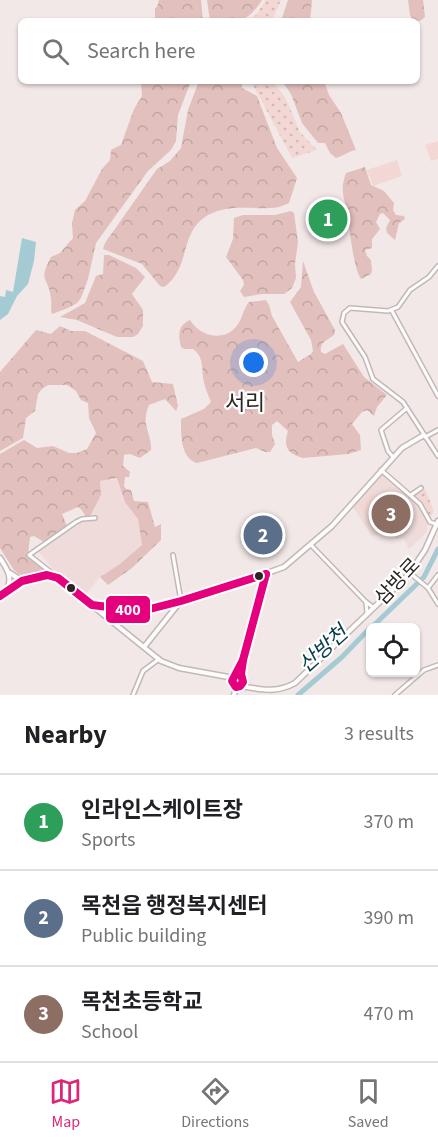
<!DOCTYPE html>
<html lang="en">
<head>
<meta charset="utf-8">
<style>
  :root { --surface:#fff; --page:#f2f2f2; --text:#202124; --muted:#757577; --line:#e0e0e0; --accent:#db2777 }
  body { margin:0; font-family:"Source Sans 3","Noto Sans KR",sans-serif; background:var(--page); color:var(--text) }
  .controls { position:absolute; right:18px; bottom:18px; display:grid; overflow:hidden; border-radius:9px; box-shadow:0 2px 4px #0004 }
  .controls button { width:54px; height:54px; display:grid; place-items:center; padding:0; border:0; border-bottom:2px solid var(--line); background:var(--surface); color:var(--text); font:30px sans-serif }
  .you { position:absolute; left:254px; top:363px; width:21px; height:21px; margin:-15px; border:4px solid #fff; border-radius:50%; background:#1a73e8; box-shadow:0 0 0 9px #1a73e833 }
  .badge { display:grid; place-items:center; width:39px; height:39px; border-radius:50%; background:var(--accent); color:#fff; font-size:20px; font-weight:700 }
  .pin { position:absolute; translate:-50% -50%; border:3px solid #fff; box-shadow:0 2px 6px #0006 }
  .list { margin:0; padding:0; list-style:none }
  h2 { display:flex; justify-content:space-between; align-items:center; height:78px; margin:0; padding:0 24px; font-size:26px }
  h2 small { font-size:20px; font-weight:400; color:var(--muted) }
  .list li { display:grid; grid-template-columns:39px 1fr auto; gap:18px; align-items:center; box-sizing:border-box; height:96px; padding:0 24px; border-top:2px solid var(--line) }
  .list b { display:block; font-size:22px; white-space:nowrap }
  .list p { margin:0; font-size:20px; white-space:nowrap; color:var(--muted) }
  .list em { font-size:20px; font-style:normal; color:var(--muted) }
  .icon { flex:none; width:33px; height:33px; fill:none; stroke:currentColor; stroke-width:2; stroke-linecap:round; stroke-linejoin:round }
  .map { position:relative; flex:none; width:438px; height:695px; overflow:hidden }
  .search { position:absolute; background:var(--surface); box-shadow:0 2px 4px #0004; left:18px; right:18px; top:18px; height:66px; display:flex; align-items:center; gap:15px; box-sizing:border-box; padding:0 21px; border-radius:9px; color:var(--muted); font-size:22px }
  .sheet { height:366px; background:var(--surface) }
  nav { display:flex; justify-content:space-around; align-items:center; box-sizing:border-box; height:84px; border-top:2px solid var(--line); background:var(--surface); font-size:16px; color:var(--muted) }
  nav a { display:grid; justify-items:center; gap:3px }
  nav .on { color:var(--accent) }
  .map>svg:first-child { display:block }
  .built { fill:#efdbd9 }
  .green { fill:url(#green-dots) }
  .forest { fill:url(#forest-crowns) }
  .pitch { fill:#f3d7d4 }
  .water { fill:#a4cad3 }
  .lines { fill:none; stroke-linecap:round; stroke-linejoin:round }
  .river { stroke:#a4cad3; stroke-width:5 }
  .street-casing { stroke:#c1b9b8; stroke-width:6 }
  .secondary-casing { stroke:#c1b9b8; stroke-width:7 }
  .street { stroke:#fdfcfb; stroke-width:3 }
  .secondary { stroke:#fdfcfb; stroke-width:4 }
  .bus-1-casing { stroke:#fff; stroke-width:12 }
  .bus-1 { stroke:#e5007d; stroke-width:8 }
  .bus-dot { fill:#2c2524; stroke:#fff; stroke-width:2 }
  .labels { text-anchor:middle; stroke-width:4.5; stroke-linejoin:round; paint-order:stroke }
  .street-label { font-size:20px; fill:#2c2524; stroke:#fff }
  .water-label { font-size:21px; font-style:italic; fill:#063e48; stroke:#fff }
  .quarter-label { font-size:22px; fill:#2c2524; stroke:#fff }
  .line-badge { stroke:#fff; stroke-width:2 }
  .badge-label { font-size:16px; text-anchor:middle; font-weight:bold; fill:#fff }
</style>
</head>
<body>
<div class="map">
<svg width="438" height="695" viewBox="0 0 438 695">
  <defs>
    <pattern id="green-dots" width="8" height="8" patternUnits="userSpaceOnUse" patternTransform="scale(1.5)"><rect width="8" height="8" fill="#f3d7d4"/><path d="M2 2h.1M6 6h.1" fill="none" stroke="#d0b8b6" stroke-width="1.8" stroke-linecap="round"/></pattern>
    <pattern id="forest-crowns" width="20" height="18" patternUnits="userSpaceOnUse" patternTransform="scale(1.5)"><rect width="20" height="18" fill="#e2c0bd"/><path d="M2 6a3 3 0 1 1 6 0M12 15a3 3 0 1 1 6 0" fill="none" stroke="#c2a5a2"/></pattern>
  </defs>
  <rect width="100%" height="100%" fill="#f2e8e7"/>
  <g class="built">
    <polygon points="381,472 414,499 428,519 427,532 409,549 404,539 396,539 391,531 372,536 353,507"/>
    <polygon points="119,479 123,497 138,519 142,545 120,564 100,577 86,594 58,575 38,551 92,515 101,495 100,481"/>
  </g>
  <g class="green">
    <polygon points="266,0 281,0 272,21 247,21 256,15"/>
    <polygon points="251,81 272,81 285,97 300,132 317,150 292,158"/>
    <polygon points="425,489 434,511 430,517 413,495"/>
  </g>
  <g class="forest">
    <polygon points="159,0 201,0 203,21 155,21 155,8 157,7"/>
    <path d="M207,0H262C246,25 237,21 210,21Z"/>
    <polygon points="288,0 312,0 310,21 281,21"/>
    <polygon points="408,0 423,0 425,17 420,21 413,21 410,15"/>
    <path d="M141,81H191L178,115L176,141L171,150L148,171L96,243L88,279L81,298L77,303L68,308L52,314C50,308 52,305 51,299C49,276 37,283 51,257L60,253L73,238L72,223L75,210L85,201L102,169L110,160L111,150L121,145L134,109L142,96Z"/>
    <path d="M199,81H242V88L257,96L277,148L297,178L289,203C284,205 278,208 272,208C250,209 229,204 208,215C178,233 192,267 164,287L160,286L142,264L103,249L105,243L157,169L170,161L181,148L188,110Z"/>
    <path d="M282,81H324L329,95L341,113L356,150C348,151 344,156 336,158L330,153L325,143H318L302,123L291,94Z"/>
    <path d="M365,167L371,185L384,191L394,203L393,210L396,215L404,216L405,219L399,223L395,240L387,233L386,228L390,220L383,213L380,214L376,222L380,229L372,239V248L365,250L367,256L371,260L372,270L371,274L361,279C354,270 349,228 348,215C347,207 343,199 343,192C342,186 344,178 346,173Z"/>
    <polygon points="291,211 294,213 298,242 295,264 296,278 292,288 284,294 262,294 244,297 240,291 244,285 243,280 226,257 233,239 234,218 243,215 275,215"/>
    <polygon points="104,255 109,255 136,268 145,277 132,294 143,310 143,326 138,334 133,337 117,337 77,320 60,317 85,303 96,276 103,274"/>
    <path d="M303,261L314,292L335,330L334,335C328,340 319,342 321,352L325,354L343,344L364,377L387,395L377,407L374,416L367,410L362,412L352,424L360,435L361,450L348,454L303,458C287,454 283,446 288,431L277,421L272,425V435L275,444L270,452H265L256,448L197,463C180,458 181,433 181,419L204,409L211,402C208,394 204,386 203,377C202,366 203,356 193,349H184L181,347C178,335 178,325 190,320C200,337 226,343 238,324C243,317 243,309 249,302L266,300L269,305L272,316L298,362L311,354L313,351L311,340L290,302L301,287Z"/>
    <path d="M60,326L71,331H85L143,361L152,382L173,384L178,406L176,411L165,399L149,405C140,425 152,433 151,450L140,458L130,454L124,455L123,466L130,472L129,477H125L124,486L126,489L131,490L134,501L148,502L155,527L161,524V540L132,568L108,585L100,577L120,564L142,545L138,519L125,502L117,478L100,481L101,495L91,515L86,517L81,509L78,507L62,514L67,526L44,542L34,536L30,537L28,555L46,572L20,575L14,570L0,548V454L24,440L37,448L53,446L69,453H77L87,449L96,433L89,418L88,403L81,400L76,391L67,385H48L42,389L38,394L35,411L26,418L23,438L0,451V372L36,330L51,334Z"/>
  </g>
  <g class="pitch">
    <polygon points="438,141 438,159 431,161 425,145"/>
    <polygon points="397,160 402,176 373,186 367,170"/>
    <polygon points="335,210 341,212 341,220 321,227 314,225 313,221 317,216"/>
    <polygon points="373,492 391,517 375,529 358,505"/>
  </g>
  <polygon class="water" points="22,238 36,242 34,261 28,284 17,296 8,314 0,320 0,296 5,297 6,290 13,292"/>
  <g class="lines">
    <g class="river">
      <polyline points="371,628 424,577 438,549"/>
      <polyline points="298,695 342,657 370,628"/>
    </g>
    <g class="street-casing">
      <g id="street">
        <polyline points="392,311 438,396"/>
        <polyline points="373,379 365,357 342,322 344,313 350,308 388,311 398,307 410,290 429,277 438,266"/>
        <polyline points="373,379 403,402 438,456"/>
        <polyline points="425,437 438,430"/>
        <polyline points="393,457 388,451 381,430 407,408"/>
        <polyline points="381,470 420,504 430,522 436,524"/>
        <polyline points="411,495 421,488"/>
        <polyline points="311,545 366,602 374,608"/>
        <polyline points="173,555 181,601"/>
        <polyline points="410,573 428,588 438,604"/>
        <polyline points="57,577 29,555 76,522 82,519 95,518"/>
        <polyline points="428,588 438,575"/>
        <polyline points="366,602 367,613"/>
        <polyline points="133,695 143,671 159,659"/>
        <polyline points="395,695 424,670 438,665"/>
      </g>
    </g>
    <g class="secondary-casing">
      <g id="secondary">
        <path d="M0,558C7,569 13,577 7,590"/>
        <polyline points="10,573 22,581"/>
        <path d="M0,596C19,583 41,567 63,582L161,661L179,668L234,678"/>
        <polyline points="92,605 134,610 150,609 239,583 284,567 332,526 402,448 424,435"/>
        <polyline points="144,647 180,602"/>
        <polyline points="243,660 241,674 243,682 240,686 236,687 232,681 243,660 266,575"/>
        <path d="M240,686C260,689 275,694 295,683L409,574L425,550L438,521"/>
        <polyline points="234,695 236,687"/>
      </g>
    </g>
    <use href="#street" class="street"/>
    <use href="#secondary" class="secondary"/>
    <g class="bus-1-casing">
      <g id="bus-1">
        <polyline points="0,596 22,581 47,575 58,578 92,605 142,611 181,601 266,574"/>
        <polygon points="243,660 241,674 243,682 240,686 236,687 232,681"/>
        <polyline points="243,660 266,574"/>
      </g>
    </g>
    <use href="#bus-1" class="bus-1"/>
  </g>
  <g class="bus-dot">
    <circle cx="259" cy="576" r="5"/>
    <circle cx="71" cy="588" r="5"/>
  </g>
  <g class="labels">
    <g class="street-label">
      <text transform="translate(397 581) rotate(-47)" y="7">삼방로</text>
    </g>
    <g class="water-label">
      <text transform="translate(323 649) rotate(-42)" y="7">산방천</text>
    </g>
    <g class="quarter-label">
      <text x="245" y="410">서리</text>
    </g>
  </g>
  <rect class="line-badge" x="105" y="595" width="46" height="29" rx="6" fill="#e5007d"/>
  <g class="badge-label">
    <text x="128" y="615">400</text>
  </g>
</svg>
<div class="controls">
<button><svg class="icon" aria-label="locate" viewBox="0 0 24 24"><circle cx="12" cy="12" r="6"/><path d="M12 2v4M12 18v4M2 12h4M18 12h4"/></svg></button>
</div>
<div class="you"></div>
<div class="pin badge" style="left:328px;top:219px;background:#2e9e5b">1</div>
<div class="pin badge" style="left:263px;top:535px;background:#5c6f8a">2</div>
<div class="pin badge" style="left:391px;top:514px;background:#8d6e63">3</div>
<div class="search"><svg class="icon" aria-label="search" viewBox="0 0 24 24"><circle cx="10" cy="10" r="6"/><path d="M15 15l6 6"/></svg>Search here</div>
</div>
<section class="sheet">
<h2>Nearby<small>3 results</small></h2>
<ul class="list">
<li><span class="badge" style="background:#2e9e5b">1</span><div><b>인라인스케이트장</b><p>Sports</p></div><em>370 m</em></li>
<li><span class="badge" style="background:#5c6f8a">2</span><div><b>목천읍 행정복지센터</b><p>Public building</p></div><em>390 m</em></li>
<li><span class="badge" style="background:#8d6e63">3</span><div><b>목천초등학교</b><p>School</p></div><em>470 m</em></li>
</ul>
</section>
<nav>
<a class="on"><svg class="icon" aria-label="map" viewBox="0 0 24 24"><path d="M3 6l6-2 6 2 6-2v14l-6 2-6-2-6 2zM9 4v14M15 6v14"/></svg>Map</a>
<a><svg class="icon" aria-label="directions" viewBox="0 0 24 24"><path d="M12 3l9 9-9 9-9-9zM9 14v-3h6M13 9l2 2-2 2"/></svg>Directions</a>
<a><svg class="icon" aria-label="saved" viewBox="0 0 24 24"><path d="M7 4h10v16l-5-4-5 4z"/></svg>Saved</a>
</nav>
</body>
</html>
